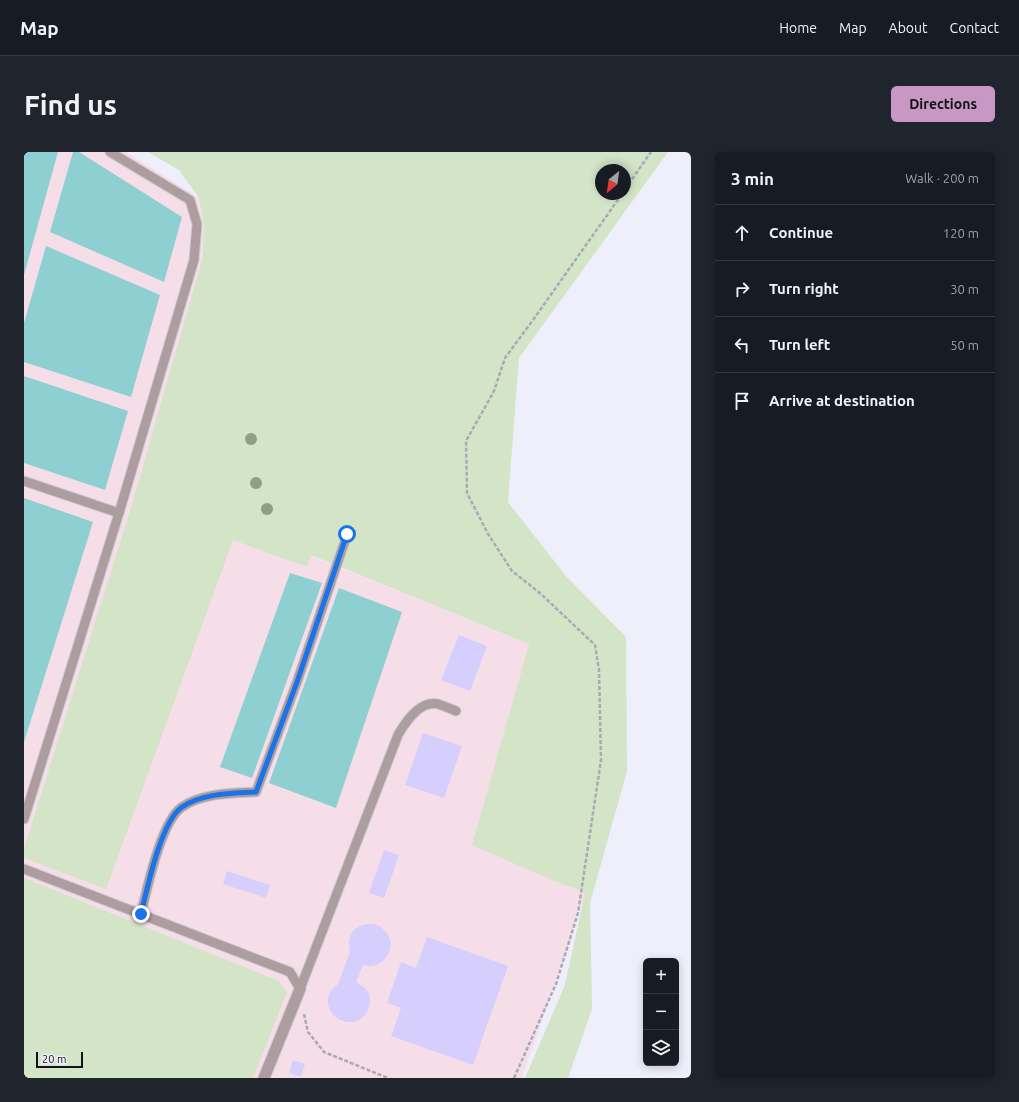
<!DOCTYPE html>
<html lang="en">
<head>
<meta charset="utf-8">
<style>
  :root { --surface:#171b24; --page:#20242c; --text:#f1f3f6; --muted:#9ea1a6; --line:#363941; --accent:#c898c5 }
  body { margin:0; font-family:Ubuntu,sans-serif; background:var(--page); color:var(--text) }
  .controls { position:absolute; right:12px; bottom:12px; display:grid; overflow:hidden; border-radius:6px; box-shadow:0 2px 10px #0003 }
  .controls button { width:36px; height:36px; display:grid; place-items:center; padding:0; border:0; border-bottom:1px solid var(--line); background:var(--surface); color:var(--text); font:20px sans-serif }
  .compass { position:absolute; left:571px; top:12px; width:36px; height:36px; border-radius:50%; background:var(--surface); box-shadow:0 2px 10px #0003; rotate:209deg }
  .scale { position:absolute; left:12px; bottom:10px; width:47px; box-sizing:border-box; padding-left:4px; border:2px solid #13121d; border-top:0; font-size:11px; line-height:14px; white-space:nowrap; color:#13121d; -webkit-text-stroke:3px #efeefb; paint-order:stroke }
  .stop { position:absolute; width:12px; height:12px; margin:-9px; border:3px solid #1a73e8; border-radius:50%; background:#fff }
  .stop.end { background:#1a73e8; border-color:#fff; box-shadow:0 1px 4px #0008 }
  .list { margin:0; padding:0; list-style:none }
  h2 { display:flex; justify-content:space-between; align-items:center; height:52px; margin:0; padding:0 16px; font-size:17px }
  h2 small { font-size:13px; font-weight:400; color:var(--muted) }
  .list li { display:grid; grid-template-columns:26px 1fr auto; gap:12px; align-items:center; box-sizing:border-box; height:56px; padding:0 16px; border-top:1px solid var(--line) }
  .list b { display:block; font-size:15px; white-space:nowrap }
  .list em { font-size:13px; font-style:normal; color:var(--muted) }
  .icon { flex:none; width:22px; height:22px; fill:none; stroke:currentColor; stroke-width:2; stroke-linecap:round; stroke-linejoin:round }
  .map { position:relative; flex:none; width:667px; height:926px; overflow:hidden; border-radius:6px }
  header { display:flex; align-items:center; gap:24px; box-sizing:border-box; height:56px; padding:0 20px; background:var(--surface); border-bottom:1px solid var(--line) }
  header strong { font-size:19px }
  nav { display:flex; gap:22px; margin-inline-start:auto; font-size:14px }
  .intro { display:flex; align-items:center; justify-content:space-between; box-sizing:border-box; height:96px; padding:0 24px }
  h1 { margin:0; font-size:28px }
  .button { padding:10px 18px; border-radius:6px; background:var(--accent); color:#111; font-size:14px; font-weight:700 }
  main { display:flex; gap:24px; padding:0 24px }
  aside { flex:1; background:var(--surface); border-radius:6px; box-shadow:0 2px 10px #0003 }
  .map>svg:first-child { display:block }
  .industrial { fill:#f6dee9 }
  .green { fill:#d3e4c7; fill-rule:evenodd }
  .water { fill:#8ecfd1 }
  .building { fill:#d6cefd }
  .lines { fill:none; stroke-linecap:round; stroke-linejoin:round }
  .service-casing { stroke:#cccbd7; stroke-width:11 }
  .minor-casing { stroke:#cccbd7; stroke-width:13 }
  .path { stroke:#aaa9b6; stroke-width:2.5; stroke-dasharray:4 2; stroke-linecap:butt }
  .service { stroke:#ae9d9f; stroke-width:9 }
  .minor { stroke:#ae9d9f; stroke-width:11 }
  .tree { fill:#8e9f84 }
  .route { stroke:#1a73e8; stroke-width:5 }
</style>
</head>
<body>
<header>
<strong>Map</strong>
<nav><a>Home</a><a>Map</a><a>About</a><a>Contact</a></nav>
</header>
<div class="intro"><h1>Find us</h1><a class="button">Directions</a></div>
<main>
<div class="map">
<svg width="667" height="926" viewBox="0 0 667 926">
  <rect width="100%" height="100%" fill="#efeefb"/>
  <polygon class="industrial" points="0,0 102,0 185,52 190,84 119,336 505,492 454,673 568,723 498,926 0,926"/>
  <g class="green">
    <path d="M124,0H644L495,206L484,350L541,423L602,485L603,619L566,751L568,857L544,926H501L541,833L561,740L530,729L448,693L505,492L287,403L283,415L209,388L82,737L0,706V697L106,359L179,105L180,72L175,46L155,18ZM577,18H601V42H577Z"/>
    <polygon points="0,726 255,829 263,840 229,926 0,926"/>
  </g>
  <g class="water">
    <polygon points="0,0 34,0 0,123"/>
    <polygon points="49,0 55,0 158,65 140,130 26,80"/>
    <polygon points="22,94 136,143 107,245 0,210 0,171"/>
    <polygon points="0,224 104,259 81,338 0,311"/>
    <polygon points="0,346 69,370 0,590"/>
    <polygon points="266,421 298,431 228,626 196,615"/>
    <polygon points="315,436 378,460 312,656 245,631"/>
  </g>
  <g class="building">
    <polygon points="435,483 463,494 446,539 417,528"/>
    <polygon points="399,581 438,594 420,646 381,633"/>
    <polygon points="360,698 375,703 360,746 345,741"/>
    <polygon points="203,719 246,733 242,746 199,732"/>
    <polygon points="343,772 349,772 356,774 361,779 365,784 367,791 366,798 363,804 359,809 353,813 346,814 339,813 332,830 341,836 345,842 346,849 345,856 342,862 337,867 330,870 322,870 316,868 310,864 306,858 304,852 304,845 307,839 314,832 326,800 325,791 326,784 330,778 336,774"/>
    <polygon points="403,785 484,814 449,913 367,884 377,856 363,851 377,810 392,816"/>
    <polygon points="269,908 281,912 277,925 265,921"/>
  </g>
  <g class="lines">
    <g class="service-casing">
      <g id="service">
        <polyline points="0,329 95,361"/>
        <polyline points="0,667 95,361 170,108 173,72 166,48 86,0"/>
        <polyline points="0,717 266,820 276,837"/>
        <path d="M117,762C123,737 137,669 158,655C178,641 209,641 232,640L273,530L323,383"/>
        <path d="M276,837L374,583C382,569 396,548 414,552C420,554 427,557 432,559"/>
      </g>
    </g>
    <g class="minor-casing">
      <polyline id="minor" points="240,926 276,837"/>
    </g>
    <g class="path">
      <polyline points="601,37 627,0"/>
      <polyline points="280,862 284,880 300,900 364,926"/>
      <polyline points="490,926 532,832 554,761 577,608 575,518 571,493 517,442 488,419 464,382 443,341 442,289 470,239 481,206 509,168 598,42"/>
    </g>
    <use href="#service" class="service"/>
    <use href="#minor" class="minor"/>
  </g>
  <g class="tree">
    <circle cx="227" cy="287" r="6"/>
    <circle cx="232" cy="331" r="6"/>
    <circle cx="243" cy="357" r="6"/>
  </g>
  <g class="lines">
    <path class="route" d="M117,762C123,737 137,669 158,655C179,641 209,641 232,640L273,530L323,382"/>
  </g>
</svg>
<div class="controls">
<button>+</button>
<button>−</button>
<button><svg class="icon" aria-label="layers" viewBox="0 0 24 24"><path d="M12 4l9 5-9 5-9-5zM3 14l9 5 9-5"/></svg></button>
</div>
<svg class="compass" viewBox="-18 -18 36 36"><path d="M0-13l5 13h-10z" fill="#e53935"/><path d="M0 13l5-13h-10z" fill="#9ea1a6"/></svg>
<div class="scale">20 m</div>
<div class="stop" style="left:323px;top:382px"></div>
<div class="stop end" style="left:117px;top:762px"></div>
</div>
<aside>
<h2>3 min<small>Walk · 200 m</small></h2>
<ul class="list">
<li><svg class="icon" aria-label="ahead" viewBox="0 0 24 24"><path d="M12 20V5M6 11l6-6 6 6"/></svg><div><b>Continue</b></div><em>120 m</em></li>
<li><svg class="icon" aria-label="right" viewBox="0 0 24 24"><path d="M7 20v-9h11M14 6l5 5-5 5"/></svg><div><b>Turn right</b></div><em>30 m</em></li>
<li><svg class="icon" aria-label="left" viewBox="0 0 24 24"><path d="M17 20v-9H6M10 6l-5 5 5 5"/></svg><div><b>Turn left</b></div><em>50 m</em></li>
<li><svg class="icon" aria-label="arrive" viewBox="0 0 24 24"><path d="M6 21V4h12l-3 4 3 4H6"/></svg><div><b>Arrive at destination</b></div></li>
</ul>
</aside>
</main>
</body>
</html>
